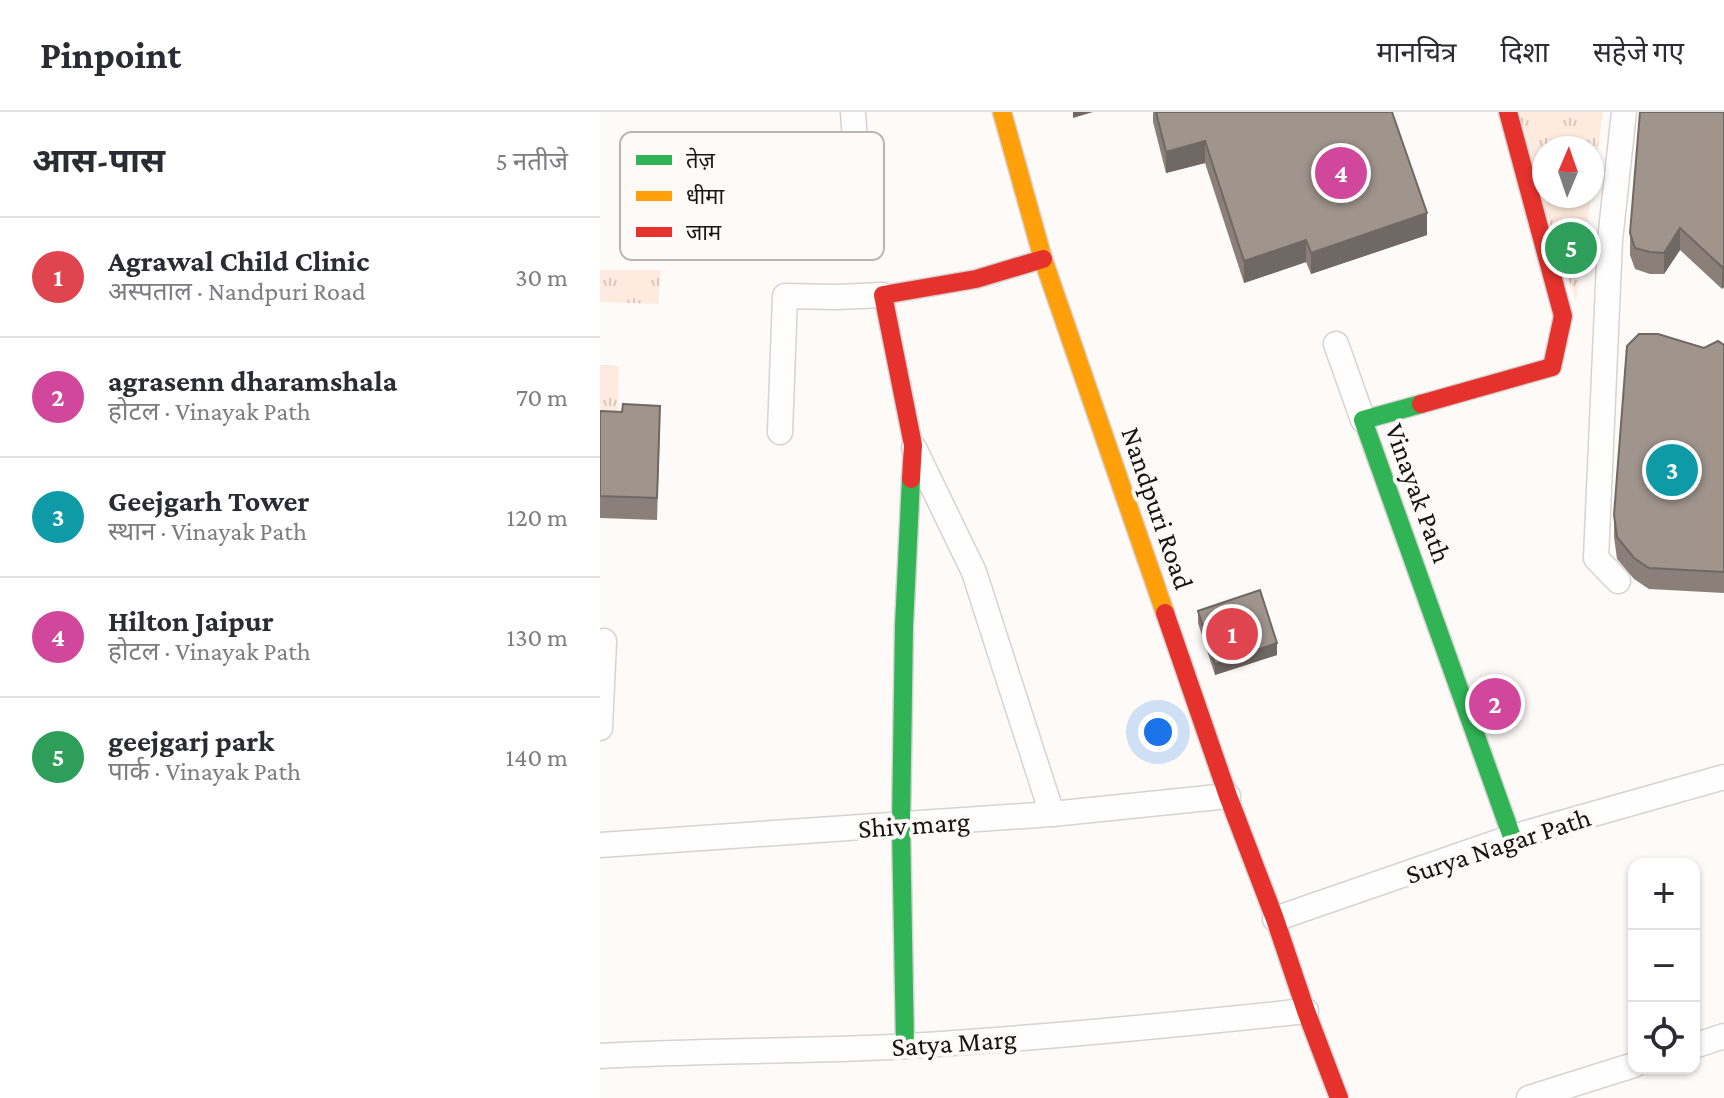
<!DOCTYPE html>
<html lang="hi">
<head>
<meta charset="utf-8">
<style>
  :root { --surface:#fff; --page:#f2f2f3; --text:#2b2b33; --muted:#7c7c81; --line:#e1e1e2; --accent:#686462 }
  body { margin:0; font-family:"Crimson Pro","Noto Sans Devanagari",serif; background:var(--page); color:var(--text) }
  .controls { position:absolute; right:24px; bottom:24px; display:grid; overflow:hidden; border-radius:16px; box-shadow:0 2px 6px #0004 }
  .controls button { width:72px; height:72px; display:grid; place-items:center; padding:0; border:0; border-bottom:2px solid var(--line); background:var(--surface); color:var(--text); font:40px sans-serif }
  .compass { position:absolute; left:932px; top:24px; width:72px; height:72px; border-radius:50%; background:var(--surface); box-shadow:0 2px 6px #0004; rotate:2deg }
  .you { position:absolute; left:558px; top:620px; width:28px; height:28px; margin:-20px; border:6px solid #fff; border-radius:50%; background:#1a73e8; box-shadow:0 0 0 12px #1a73e833 }
  .badge { display:grid; place-items:center; width:52px; height:52px; border-radius:50%; background:var(--accent); color:#fff; font-size:26px; font-weight:700 }
  .pin { position:absolute; translate:-50% -50%; border:4px solid #fff; box-shadow:0 2px 8px #0006 }
  .list { margin:0; padding:0; list-style:none }
  h2 { display:flex; justify-content:space-between; align-items:center; height:104px; margin:0; padding:0 32px; font-size:34px }
  h2 small { font-size:26px; font-weight:400; color:var(--muted) }
  .list li { display:grid; grid-template-columns:52px 1fr auto; gap:24px; align-items:center; box-sizing:border-box; height:120px; padding:0 32px; border-top:2px solid var(--line) }
  .list b { display:block; font-size:30px; white-space:nowrap }
  .list p { margin:0; font-size:26px; white-space:nowrap; color:var(--muted) }
  .list em { font-size:26px; font-style:normal; color:var(--muted) }
  .icon { flex:none; width:44px; height:44px; fill:none; stroke:currentColor; stroke-width:2; stroke-linecap:round; stroke-linejoin:round }
  .map { position:relative; flex:none; width:1124px; height:986px; overflow:hidden }
  header { display:flex; align-items:center; gap:48px; box-sizing:border-box; height:112px; padding:0 40px; background:var(--surface); border-bottom:2px solid var(--line) }
  header strong { font-size:38px }
  nav { display:flex; gap:44px; margin-inline-start:auto; font-size:28px }
  main { display:flex }
  aside { flex:1; background:var(--surface) }
  .map>svg:first-child { display:block }
  .grass { fill:url(#grass-tufts) }
  .lines { fill:none; stroke-linecap:round; stroke-linejoin:round }
  .street-casing { stroke:#d6d3d1; stroke-width:27 }
  .fast-casing { stroke:#d6d3d1; stroke-width:21 }
  .slow-casing { stroke:#d6d3d1; stroke-width:21 }
  .jam-casing { stroke:#d6d3d1; stroke-width:21 }
  .street { stroke:#fffefe; stroke-width:24 }
  .fast { stroke:#30b455; stroke-width:18 }
  .slow { stroke:#ff9f0a; stroke-width:18 }
  .jam { stroke:#e5322d; stroke-width:18 }
  .wall { fill:#8a8079 }
  .shaded-wall { fill:#706863 }
  .building { fill:#a0958d; stroke:#706863; stroke-width:2 }
  .labels { text-anchor:middle; stroke-width:8; stroke-linejoin:round; paint-order:stroke }
  .street-label { font-size:28px; fill:#181412; stroke:#fefaf7 }
  .key { fill:#fefaf7; stroke:#b9b5b2; stroke-width:2 }
  .key-label { font-size:22px; fill:#181412 }
</style>
</head>
<body>
<header>
<strong>Pinpoint</strong>
<nav><a>मानचित्र</a><a>दिशा</a><a>सहेजे गए</a></nav>
</header>
<main>
<aside>
<h2>आस-पास<small>5 नतीजे</small></h2>
<ul class="list">
<li><span class="badge" style="background:#e0444e">1</span><div><b>Agrawal Child Clinic</b><p>अस्पताल · Nandpuri Road</p></div><em>30 m</em></li>
<li><span class="badge" style="background:#d1479c">2</span><div><b>agrasenn dharamshala</b><p>होटल · Vinayak Path</p></div><em>70 m</em></li>
<li><span class="badge" style="background:#0f9aa8">3</span><div><b>Geejgarh Tower</b><p>स्थान · Vinayak Path</p></div><em>120 m</em></li>
<li><span class="badge" style="background:#d1479c">4</span><div><b>Hilton Jaipur</b><p>होटल · Vinayak Path</p></div><em>130 m</em></li>
<li><span class="badge" style="background:#2e9e5b">5</span><div><b>geejgarj park</b><p>पार्क · Vinayak Path</p></div><em>140 m</em></li>
</ul>
</aside>
<div class="map">
<svg width="1124" height="986" viewBox="0 0 1124 986">
  <defs>
    <pattern id="grass-tufts" width="24" height="20" patternUnits="userSpaceOnUse" patternTransform="scale(2)"><rect width="24" height="20" fill="#feeade"/><path d="M3 7l-1-3M5 7V3M7 7l1-3M15 17l-1-3M17 17v-4M19 17l1-3" fill="none" stroke="#d9c8bd"/></pattern>
  </defs>
  <rect width="100%" height="100%" fill="#fdfaf8"/>
  <g class="grass">
    <polygon points="918,0 1003,0 992,77 992,36 944,36 944,84 991,84 976,188 935,69"/>
    <polygon points="0,158 61,158 58,192 0,190"/>
    <polygon points="0,253 19,254 17,306 0,305"/>
  </g>
  <g class="lines">
    <g class="street-casing">
      <g id="street">
        <polyline points="253,0 260,104"/>
        <polyline points="736,232 763,308"/>
        <polyline points="180,320 185,184 236,185 283,183"/>
        <polyline points="314,336 374,460 452,702"/>
        <polyline points="1018,469 996,446 1010,128 1024,0"/>
        <polyline points="0,616 4,529"/>
        <polyline points="0,733 452,702 628,684"/>
        <polyline points="675,807 912,725 1124,665"/>
        <polyline points="1094,934 1124,924"/>
        <path d="M0,944C103,938 206,940 308,934C441,926 574,913 706,899"/>
        <polyline points="929,986 1034,953"/>
      </g>
    </g>
    <g class="fast-casing">
      <g id="fast">
        <polyline points="821,292 763,308 912,725"/>
        <polyline points="305,934 301,713 304,514 311,367"/>
      </g>
    </g>
    <g class="slow-casing">
      <polyline id="slow" points="402,0 443,147 565,501"/>
    </g>
    <g class="jam-casing">
      <g id="jam">
        <polyline points="821,292 952,255 963,204 908,0"/>
        <polyline points="311,367 313,333 283,183 376,167 443,147"/>
        <polyline points="565,501 628,684 675,807 706,899 739,986"/>
      </g>
    </g>
    <use href="#street" class="street"/>
    <use href="#fast" class="fast"/>
    <use href="#slow" class="slow"/>
    <use href="#jam" class="jam"/>
  </g>
  <g class="wall">
    <polygon points="553,0 792,0 827,123 711,162 706,150 644,171 605,51 566,61 553,10"/>
    <polygon points="1124,0 1122,177 1080,138 1064,162 1050,162 1035,157 1030,143 1030,121"/>
    <polygon points="1124,233 1124,481 1049,477 1034,467 1017,447 1014,425 1014,403 1104,236"/>
    <polygon points="0,299 60,315 57,408 0,406"/>
    <polygon points="598,499 677,543 615,563 598,511"/>
  </g>
  <g class="shaded-wall">
    <polygon points="473,0 493,0 473,6"/>
    <polygon points="605,29 605,51 566,61 566,40"/>
    <polygon points="827,101 827,123 711,162 711,141"/>
    <polygon points="1080,116 1080,138 1064,162 1064,141"/>
    <polygon points="706,128 706,150 644,171 644,149"/>
    <polygon points="1124,153 1124,175 1122,177 1122,155"/>
    <polygon points="677,531 677,543 615,563 615,552"/>
  </g>
  <g class="building">
    <polygon points="556,0 792,0 827,101 711,141 706,128 644,149 605,29 566,40"/>
    <polygon points="1040,0 1124,0 1124,153 1122,155 1080,116 1064,141 1050,140 1035,136 1030,121"/>
    <polygon points="1039,222 1058,222 1104,236 1118,229 1124,233 1124,460 1049,456 1034,446 1017,425 1014,403 1027,234"/>
    <polygon points="23,292 60,294 57,386 0,384 0,299 22,300"/>
    <polygon points="660,478 677,531 615,552 598,499"/>
  </g>
  <g class="labels">
    <g class="street-label">
      <text transform="translate(819 381) rotate(70)" y="10">Vinayak Path</text>
      <text transform="translate(558 396) rotate(71)" y="10">Nandpuri Road</text>
      <text transform="translate(314 712) rotate(-4)" y="10">Shiv marg</text>
      <text transform="translate(898 733) rotate(-18)" y="10">Surya Nagar Path</text>
      <text transform="translate(354 930) rotate(-4)" y="10">Satya Marg</text>
    </g>
  </g>
  <rect x="20" y="20" width="264" height="128" rx="12" class="key"/>
  <rect x="36" y="43" width="36" height="10" fill="#30b455"/>
  <rect x="36" y="79" width="36" height="10" fill="#ff9f0a"/>
  <rect x="36" y="115" width="36" height="10" fill="#e5322d"/>
  <g class="key-label">
    <text x="86" y="56">तेज़</text>
    <text x="86" y="92">धीमा</text>
    <text x="86" y="128">जाम</text>
  </g>
</svg>
<div class="controls">
<button>+</button>
<button>−</button>
<button><svg class="icon" aria-label="locate" viewBox="0 0 24 24"><circle cx="12" cy="12" r="6"/><path d="M12 2v4M12 18v4M2 12h4M18 12h4"/></svg></button>
</div>
<svg class="compass" viewBox="-18 -18 36 36"><path d="M0-13l5 13h-10z" fill="#e53935"/><path d="M0 13l5-13h-10z" fill="#7c7c81"/></svg>
<div class="you"></div>
<div class="pin badge" style="left:632px;top:522px;background:#e0444e">1</div>
<div class="pin badge" style="left:895px;top:592px;background:#d1479c">2</div>
<div class="pin badge" style="left:1072px;top:358px;background:#0f9aa8">3</div>
<div class="pin badge" style="left:741px;top:61px;background:#d1479c">4</div>
<div class="pin badge" style="left:971px;top:136px;background:#2e9e5b">5</div>
</div>
</main>
</body>
</html>
